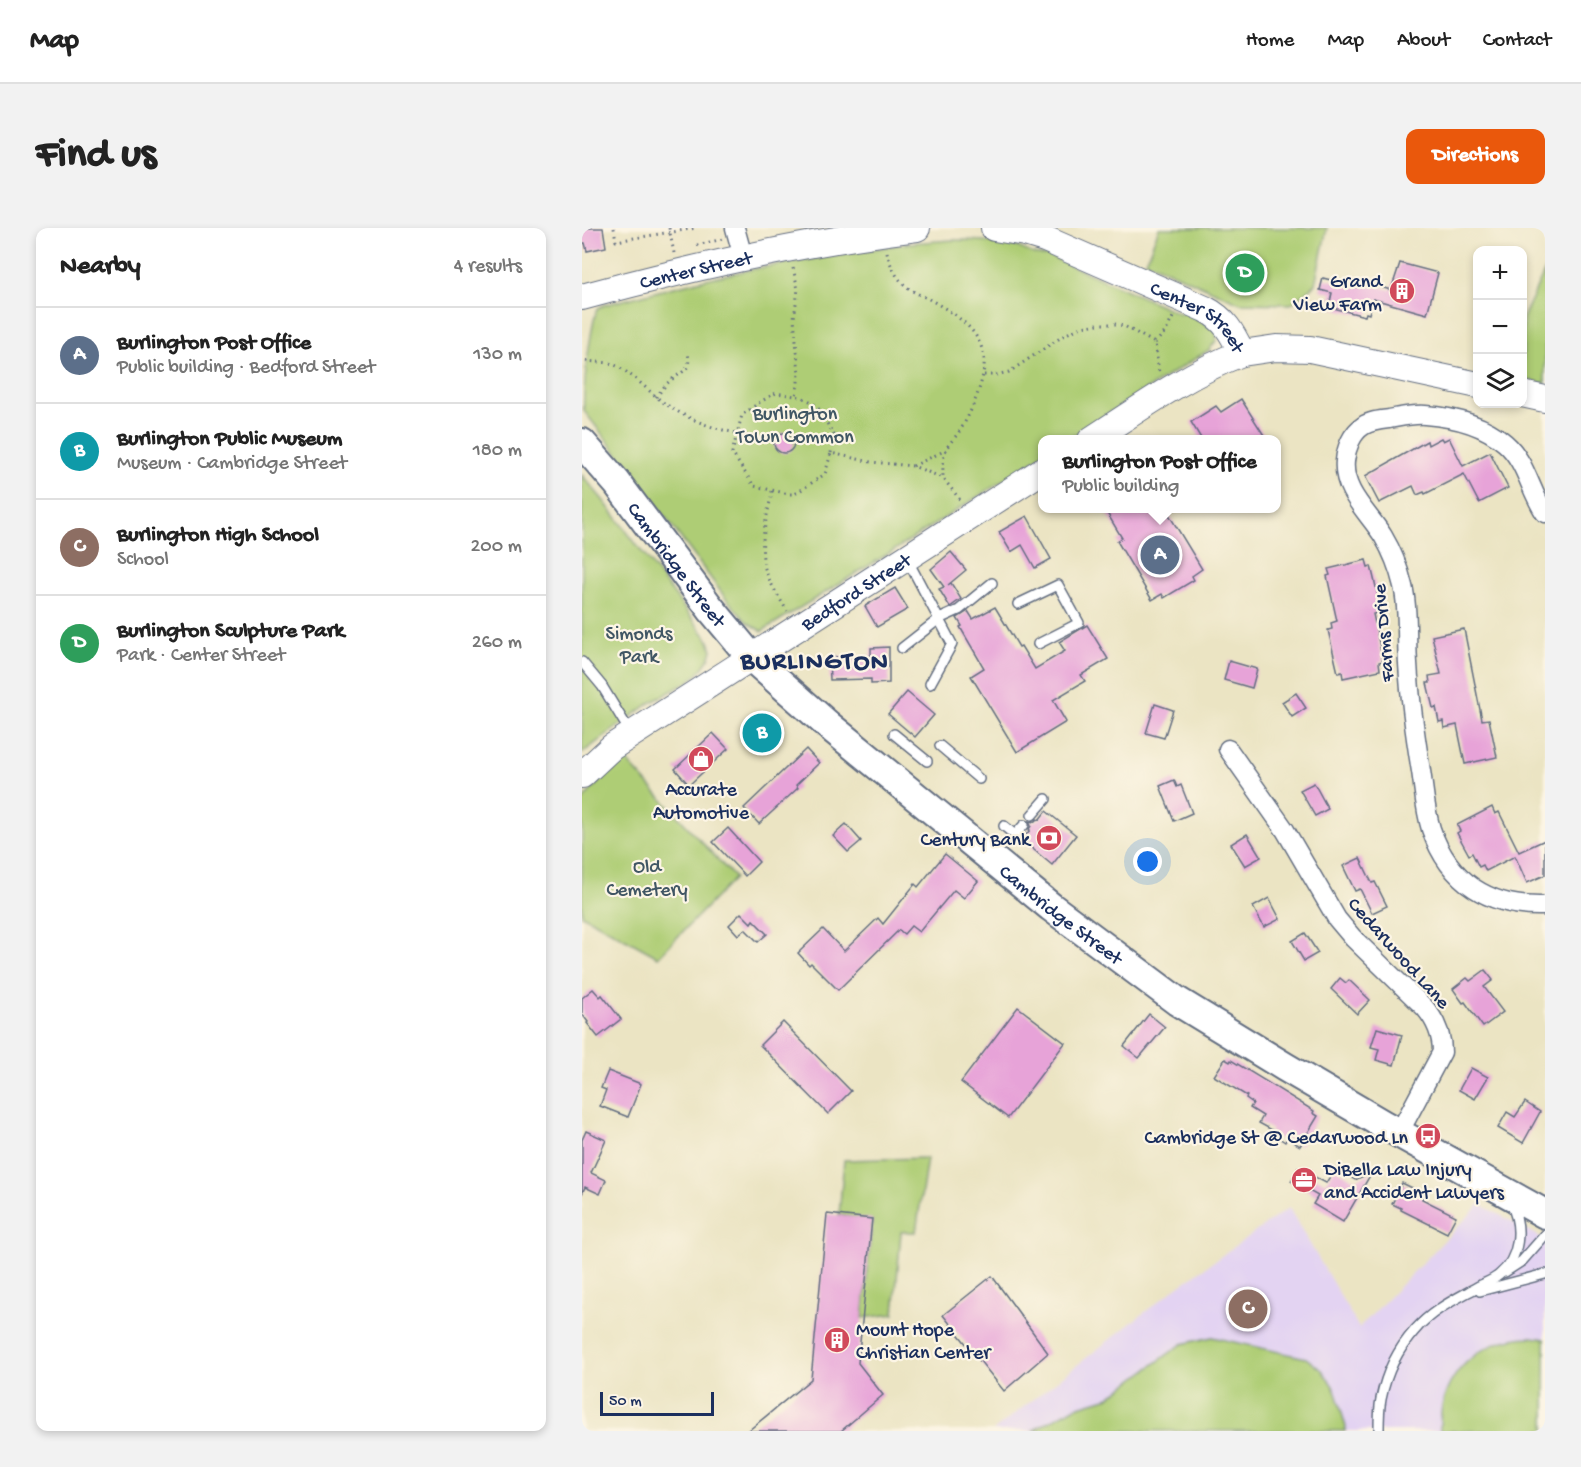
<!DOCTYPE html>
<html lang="en">
<head>
<meta charset="utf-8">
<style>
  :root { --surface:#fff; --page:#f2f2f2; --text:#222; --muted:#767676; --line:#e0e0e0; --accent:#ea580c }
  body { margin:0; font-family:"Gochi Hand",sans-serif; background:var(--page); color:var(--text) }
  .controls { position:absolute; right:18px; top:18px; display:grid; overflow:hidden; border-radius:12px; box-shadow:0 3px 9px #0003 }
  .controls button { width:54px; height:54px; display:grid; place-items:center; padding:0; border:0; border-bottom:2px solid var(--line); background:var(--surface); color:var(--text); font:30px sans-serif }
  .scale { position:absolute; left:18px; bottom:15px; width:114px; box-sizing:border-box; padding-left:6px; border:3px solid #1b2f5e; border-top:0; font-size:16px; line-height:21px; white-space:nowrap; color:#1b2f5e; -webkit-text-stroke:4px #fcf5e5; paint-order:stroke }
  .you { position:absolute; left:566px; top:634px; width:21px; height:21px; margin:-15px; border:4px solid #fff; border-radius:50%; background:#1a73e8; box-shadow:0 0 0 9px #1a73e833 }
  .badge { display:grid; place-items:center; width:39px; height:39px; border-radius:50%; background:var(--accent); color:#fff; font-size:20px; font-weight:700 }
  .pin { position:absolute; translate:-50% -50%; border:3px solid #fff; box-shadow:0 2px 6px #0006 }
  .popup { position:absolute; left:456px; top:207px; width:243px; height:78px; box-sizing:border-box; display:grid; place-content:center; border-radius:12px; background:var(--surface); filter:drop-shadow(0 2px 4px #0005); font-size:20px; white-space:nowrap; color:var(--muted) }
  .popup b { font-size:22px; color:var(--text) }
  .popup::after { content:''; position:absolute; left:50%; top:100%; margin-left:-12px; border:12px solid transparent; border-top-color:var(--surface) }
  .list { margin:0; padding:0; list-style:none }
  h2 { display:flex; justify-content:space-between; align-items:center; height:78px; margin:0; padding:0 24px; font-size:26px }
  h2 small { font-size:20px; font-weight:400; color:var(--muted) }
  .list li { display:grid; grid-template-columns:39px 1fr auto; gap:18px; align-items:center; box-sizing:border-box; height:96px; padding:0 24px; border-top:2px solid var(--line) }
  .list b { display:block; font-size:22px; white-space:nowrap }
  .list p { margin:0; font-size:20px; white-space:nowrap; color:var(--muted) }
  .list em { font-size:20px; font-style:normal; color:var(--muted) }
  .icon { flex:none; width:33px; height:33px; fill:none; stroke:currentColor; stroke-width:2; stroke-linecap:round; stroke-linejoin:round }
  .map { position:relative; flex:none; width:963px; height:1203px; overflow:hidden; border-radius:12px }
  header { display:flex; align-items:center; gap:36px; box-sizing:border-box; height:84px; padding:0 30px; background:var(--surface); border-bottom:2px solid var(--line) }
  header strong { font-size:28px }
  nav { display:flex; gap:33px; margin-inline-start:auto; font-size:21px }
  .intro { display:flex; align-items:center; justify-content:space-between; box-sizing:border-box; height:144px; padding:0 36px }
  h1 { margin:0; font-size:42px }
  .button { padding:15px 27px; border-radius:12px; background:var(--accent); color:#fff; font-size:21px; font-weight:700 }
  main { display:flex; gap:36px; padding:0 36px }
  aside { flex:1; background:var(--surface); border-radius:12px; box-shadow:0 3px 9px #0003 }
  .map>svg:first-child { display:block }
  .built { fill:#e3d3f2 }
  .green { fill:#aecd74; stroke:#647e69; stroke-width:1.5 }
  .building { fill:#e7a3d8 }
  .lines { fill:none; stroke-linecap:round; stroke-linejoin:round }
  .lane-casing { stroke:#646e81; stroke-width:12 }
  .street-casing { stroke:#646e81; stroke-width:21 }
  .secondary-casing { stroke:#646e81; stroke-width:28 }
  .primary-casing { stroke:#646e81; stroke-width:32 }
  .path { stroke:#646e81; stroke-width:3; stroke-dasharray:1.5 4.5; stroke-linecap:butt }
  .lane { stroke:#fff; stroke-width:9 }
  .street { stroke:#fff; stroke-width:18 }
  .secondary { stroke:#fff; stroke-width:26 }
  .primary { stroke:#fff; stroke-width:28 }
  .labels { text-anchor:middle; stroke-width:4.5; stroke-linejoin:round; paint-order:stroke }
  .street-label { font-size:20px; fill:#1b2f5e; stroke:#fcf5e5 }
  .poi-label { font-size:20px; fill:#1b2f5e; stroke:#fcf5e5; text-anchor:end }
  .park-label { font-size:20px; fill:#405664; stroke:#fcf5e5 }
  .district-label { font-size:26px; font-weight:bold; letter-spacing:1.5px; fill:#1b2f5e; stroke:#fcf5e5 }
</style>
</head>
<body>
<header>
<strong>Map</strong>
<nav><a>Home</a><a>Map</a><a>About</a><a>Contact</a></nav>
</header>
<div class="intro"><h1>Find us</h1><a class="button">Directions</a></div>
<main>
<aside>
<h2>Nearby<small>4 results</small></h2>
<ul class="list">
<li><span class="badge" style="background:#5c6f8a">A</span><div><b>Burlington Post Office</b><p>Public building · Bedford Street</p></div><em>130 m</em></li>
<li><span class="badge" style="background:#0f9aa8">B</span><div><b>Burlington Public Museum</b><p>Museum · Cambridge Street</p></div><em>180 m</em></li>
<li><span class="badge" style="background:#8d6e63">C</span><div><b>Burlington High School</b><p>School</p></div><em>200 m</em></li>
<li><span class="badge" style="background:#2e9e5b">D</span><div><b>Burlington Sculpture Park</b><p>Park · Center Street</p></div><em>260 m</em></li>
</ul>
</aside>
<div class="map">
<svg width="963" height="1203" viewBox="0 0 963 1203">
  <rect width="100%" height="100%" fill="#fcf5e5"/>
  <filter id="ink" filterUnits="userSpaceOnUse"><feTurbulence type="fractalNoise" baseFrequency=".0167" numOctaves="2"/><feDisplacementMap in="SourceGraphic" scale="12" xChannelSelector="R" yChannelSelector="G"/><feConvolveMatrix kernelMatrix="1 2 1 2 8 2 1 2 1" color-interpolation-filters="sRGB"/></filter>
  <filter id="wash" filterUnits="userSpaceOnUse"><feTurbulence type="fractalNoise" baseFrequency=".008" numOctaves="4" result="noise"/><feDisplacementMap in="SourceGraphic" scale="24" xChannelSelector="R" yChannelSelector="G"/><feGaussianBlur stdDeviation="1.35" result="paint"/><feColorMatrix in="noise" values="0 0 0 0 0 0 0 0 0 0 0 0 0 0 0 0 0 1.4 0 .05"/><feComposite in="paint" operator="in"/></filter>
  <g filter="url(#wash)">
    <rect width="100%" height="100%" fill="#ebe4c3"/>
    <polygon class="built" points="898,976 963,1012 963,1203 411,1203 590,1063 707,980 777,1100"/>
    <g class="green">
      <polygon points="577,0 745,0 733,56 709,76 658,75 564,33"/>
      <path d="M371,12C390,12 411,13 429,17C442,20 452,29 467,28L599,86L601,82L635,103L634,113L627,122L486,211L461,212V227L314,321L180,403L165,394L142,368L52,247L2,183C0,163 8,106 14,84L16,80L22,77L124,51L177,40L328,15Z"/>
      <polygon points="963,42 963,156 941,151 941,90"/>
      <polygon points="0,247 21,272 127,413 130,422 128,429 117,445 106,454 68,475 0,525"/>
      <polygon points="42,530 153,650 76,729 0,687 0,573 13,558"/>
      <polygon points="345,930 334,1004 319,1004 312,1086 281,1090 290,992 257,987 262,932"/>
      <polygon points="630,1109 724,1130 740,1142 753,1161 764,1199 763,1203 450,1203 494,1179 527,1169 600,1116"/>
      <path d="M950,1109L963,1111V1203H858C856,1148 896,1110 950,1109Z"/>
    </g>
    <g id="blocks">
      <g class="building">
        <polygon points="0,0 21,0 24,19 5,23 3,15 0,15"/>
        <polygon points="818,35 856,45 845,86 791,71 787,86 784,85 783,88 747,79 750,65 738,62 741,50 775,59 776,56 790,59 791,57 809,62"/>
        <polygon points="659,171 685,212 620,212 609,194 634,178 639,184"/>
        <circle cx="202" cy="215" r="10"/>
        <polygon points="859,210 861,213 867,210 881,238 908,224 926,260 897,275 882,246 843,266 842,264 835,267 831,258 797,275 783,248 845,213 846,217"/>
        <polygon points="522,280 583,280 620,341 610,348 612,352 582,370 580,366 570,372 535,313 540,310"/>
        <polygon points="445,288 469,331 453,340 440,317 429,324 417,304"/>
        <polygon points="369,324 384,342 366,357 369,355 379,371 368,379 357,361 362,359 349,341"/>
        <polygon points="784,332 786,339 789,338 798,376 793,377 795,385 791,386 801,433 797,434 798,442 761,450 760,444 756,445 746,402 750,401 749,395 755,393 745,348 748,347 746,341"/>
        <polygon points="313,360 326,381 295,399 283,378"/>
        <polygon points="413,379 437,419 439,418 453,441 483,423 477,414 505,397 526,431 499,447 503,453 471,472 484,494 435,524 389,448 402,440 378,399 380,398 375,390 386,383 391,391"/>
        <polygon points="882,401 900,492 907,491 915,529 883,536 875,497 862,500 861,493 857,494 854,479 851,480 845,455 848,455 847,448 859,446 850,408"/>
        <polygon points="307,419 307,455 289,456 289,451 248,452 247,429 289,428 289,420"/>
        <polygon points="647,433 675,441 670,460 642,452"/>
        <polygon points="325,464 352,487 333,509 306,486"/>
        <polygon points="714,465 724,480 710,489 700,474"/>
        <polygon points="573,476 591,482 582,510 564,505"/>
        <polygon points="179,485 200,507 184,523 162,501"/>
        <polygon points="131,505 146,521 107,557 93,541"/>
        <polygon points="224,521 237,535 214,557 216,560 177,596 162,580"/>
        <polygon points="592,552 595,559 599,557 610,585 592,593 578,558"/>
        <polygon points="732,555 746,581 733,588 718,562"/>
        <polygon points="910,579 913,586 917,584 937,624 963,612 963,647 945,655 933,628 904,643 901,637 897,639 890,625 887,627 875,605 878,603 875,597"/>
        <polygon points="464,583 494,607 470,637 440,612 448,602 447,601 449,598 447,593 452,594 455,591 457,592"/>
        <polygon points="264,596 279,613 266,624 251,608"/>
        <polygon points="146,600 177,634 163,648 131,614"/>
        <polygon points="665,606 679,629 663,638 649,616"/>
        <polygon points="363,626 396,653 382,670 372,662 337,704 329,698 322,706 317,702 256,762 229,735 227,737 216,725 241,701 262,723 296,690 301,696 333,656 336,659"/>
        <polygon points="778,630 790,655 793,654 805,678 790,685 778,661 773,663 761,638"/>
        <polygon points="687,670 698,691 682,699 671,679"/>
        <polygon points="159,685 169,695 171,692 185,706 176,714 163,701 156,707 147,697"/>
        <polygon points="723,705 736,725 722,733 710,713"/>
        <polygon points="903,742 911,752 902,759 921,784 901,799 883,774 881,775 871,761 885,750 888,753"/>
        <polygon points="758,750 764,755 767,752 788,772 775,786 749,761"/>
        <polygon points="11,761 18,769 20,767 39,791 16,809 5,795 6,794 0,786 0,770"/>
        <polygon points="436,779 483,815 426,890 379,854"/>
        <polygon points="567,786 583,799 557,830 542,818"/>
        <polygon points="201,794 269,863 246,886 178,817"/>
        <polygon points="795,800 820,807 812,837 794,832 797,821 789,819"/>
        <polygon points="643,831 648,834 649,832 732,883 731,885 736,888 718,918 705,910 703,914 688,904 690,902 677,895 681,888 668,880 671,875 664,870 665,868 632,848"/>
        <polygon points="889,840 906,849 893,871 877,862"/>
        <polygon points="26,843 59,856 46,889 18,878 24,862 19,860"/>
        <polygon points="943,874 958,884 941,915 916,900 925,884 933,889"/>
        <polygon points="4,903 24,912 9,945 24,952 18,966 3,959 0,966 0,912"/>
        <polygon points="716,940 744,955 753,940 773,952 790,944 761,994 731,976 736,968 709,953"/>
        <polygon points="820,955 843,966 840,971 874,988 865,1005 819,982 819,980 810,976"/>
        <polygon points="245,986 290,991 276,1135 301,1167 259,1203 166,1203 229,1151"/>
        <polygon points="410,1048 466,1125 422,1163 361,1087"/>
      </g>
    </g>
  </g>
  <g filter="url(#ink)">
    <use href="#blocks" fill-opacity="0" stroke="#646e81" stroke-width="1.5"/>
    <g class="lines">
      <g class="lane-casing">
        <g id="lane">
          <polyline points="325,331 370,416 348,456"/>
          <polyline points="436,376 476,357 497,395 456,416"/>
          <polyline points="320,420 357,391 377,382 410,355"/>
          <polyline points="0,434 20,458 48,504"/>
          <polyline points="312,506 345,533"/>
          <polyline points="358,518 397,551"/>
          <polyline points="450,587 464,571"/>
          <polyline points="422,598 433,607 442,597"/>
          <polyline points="923,1044 940,1033 963,1007"/>
          <polyline points="898,1063 963,1046"/>
          <path d="M797,1203C797,1193 797,1181 799,1171C804,1146 816,1121 833,1102C850,1082 874,1071 897,1058C903,1055 911,1052 917,1047C938,1030 941,999 929,976"/>
        </g>
      </g>
      <g class="street-casing">
        <g id="street">
          <polyline points="153,0 161,29"/>
          <path d="M963,285C948,263 944,233 923,215C901,196 871,189 843,187C831,186 819,189 807,191C798,192 788,193 781,198C770,205 764,220 763,233C760,263 786,284 801,308C810,323 817,341 821,358C827,383 824,409 826,435C828,471 833,507 839,543C842,562 843,582 849,601C867,654 908,680 963,678"/>
          <path d="M646,521L703,602L755,691L771,710L843,780C854,793 860,806 860,824L817,905"/>
        </g>
      </g>
      <g class="secondary-casing">
        <g id="secondary">
          <path id="s1" d="M412,0L443,5L463,11L623,81C644,92 650,105 660,125L694,120L728,121L896,157"/>
          <path id="s2" d="M0,69C111,39 221,14 335,0"/>
          <polyline points="940,166 963,171"/>
          <path d="M509,212C555,182 609,144 660,125"/>
          <path id="s3" d="M0,547L30,519L461,242"/>
        </g>
      </g>
      <g class="primary-casing">
        <g id="primary">
          <path id="s4" d="M0,215L35,255L129,381L169,429L246,497L469,679L595,773L703,839L802,897L963,986"/>
        </g>
      </g>
      <g class="path">
        <polyline points="32,0 34,13 115,0"/>
        <polyline points="87,0 92,25"/>
        <polyline points="115,17 141,11"/>
        <path d="M305,24C308,37 314,50 325,59C331,64 338,67 345,70C370,84 399,100 402,131C404,151 388,188 377,204C373,210 366,216 364,222C360,230 361,242 361,250"/>
        <polyline points="211,40 216,61 212,90 217,146 214,169"/>
        <polyline points="573,115 584,103 592,87"/>
        <path d="M4,133C11,134 20,134 27,135C44,139 69,166 85,177C106,191 129,200 154,205"/>
        <polyline points="402,147 414,147 427,144 484,106 500,99 516,96 533,96 542,98 573,115 577,145"/>
        <path d="M74,169C79,163 85,154 92,150C103,142 109,141 106,125"/>
        <polyline points="249,225 252,207 236,180 230,174 219,169 194,165 178,174 160,187 150,225 172,258 207,266 213,266 243,246 249,225 289,234 331,238 361,250 379,273"/>
        <polyline points="331,238 364,222"/>
        <path d="M190,263C186,286 177,313 182,337C186,353 197,369 205,383"/>
      </g>
      <use href="#lane" class="lane"/>
      <use href="#street" class="street"/>
      <use href="#secondary" class="secondary"/>
      <use href="#primary" class="primary"/>
    </g>
  </g>
  <defs>
    <g id="building-disc" transform="scale(1.35)"><circle r="9.5" fill="#d1495b" stroke="#fcf5e5"/><path d="M-4-6H4V6H1V3H-1V6H-4ZM-2.5-4.3h1.7v1.8h-1.7ZM.8-4.3h1.7v1.8H.8ZM-2.5-1h1.7V.8h-1.7ZM.8-1h1.7V.8H.8Z" fill="#fff"/></g>
    <g id="shop-disc" transform="scale(1.35)"><circle r="9.5" fill="#d1495b" stroke="#fcf5e5"/><path d="M-5-2.5h2.3a2.7 3.5 0 0 1 5.4 0H5L5.5 6h-11ZM-1.5-2.5h3a1.5 2.3 0 0 0-3 0Z" fill="#fff"/></g>
    <g id="bank-disc" transform="scale(1.35)"><circle r="9.5" fill="#d1495b" stroke="#fcf5e5"/><path d="M-6-4H6V4H-6ZM0-2.3a2.3 2.3 0 1 0 0 4.6a2.3 2.3 0 1 0 0-4.6Z" fill="#fff"/></g>
    <g id="bus-disc" transform="scale(1.35)"><circle r="9.5" fill="#d1495b" stroke="#fcf5e5"/><path d="M-5-6H5V4H4V6H2V4H-2V6H-4V4H-5ZM-3.5-4V0h7V-4ZM-3.5 1.2v1.5H-2V1.2ZM2 1.2v1.5H3.5V1.2Z" fill="#fff"/></g>
    <g id="office-disc" transform="scale(1.35)"><circle r="9.5" fill="#d1495b" stroke="#fcf5e5"/><path d="M-6-3h4V-5.5h4V-3h4V5H-6ZM-1-4.5V-3h2v-1.5ZM-6 0V1H6V0Z" fill="#fff"/></g>
  </defs>
  <g fill-rule="evenodd">
    <use href="#building-disc" x="820" y="63"/>
    <use href="#shop-disc" x="119" y="531"/>
    <use href="#bank-disc" x="467" y="610"/>
    <use href="#bus-disc" x="846" y="908"/>
    <use href="#office-disc" x="722" y="952"/>
    <use href="#building-disc" x="255" y="1112"/>
  </g>
  <g class="labels">
    <g class="street-label">
      <text dy="7" stroke="none"><textPath href="#s2" startOffset="117">Center Street</textPath></text>
      <text dy="7" stroke="none"><textPath href="#s1" startOffset="226">Center Street</textPath></text>
      <text dy="7" stroke="none"><textPath href="#s4" startOffset="154">Cambridge Street</textPath></text>
      <text dy="7" stroke="none"><textPath href="#s3" startOffset="330">Bedford Street</textPath></text>
      <text transform="translate(800 405) rotate(-95)" y="7">Farms Drive</text>
      <text dy="7" stroke="none"><textPath href="#s4" startOffset="676">Cambridge Street</textPath></text>
      <text transform="translate(818 724) rotate(48)" y="7">Cedarwood Lane</text>
    </g>
    <g class="poi-label">
      <text x="800" y="59">Grand<tspan x="800" dy="23">View Farm</tspan></text>
      <text x="119" y="567" text-anchor="middle">Accurate<tspan x="119" dy="23">Automotive</tspan></text>
      <text x="448" y="617">Century Bank</text>
      <text x="826" y="915">Cambridge St @ Cedarwood Ln</text>
      <text x="742" y="947" text-anchor="start">DiBella Law Injury<tspan x="742" dy="23">and Accident Lawyers</tspan></text>
      <text x="274" y="1107" text-anchor="start">Mount Hope<tspan x="274" dy="23">Christian Center</tspan></text>
    </g>
    <g class="park-label">
      <text x="213" y="191">Burlington<tspan x="213" dy="23">Town Common</tspan></text>
      <text x="57" y="411">Simonds<tspan x="57" dy="23">Park</tspan></text>
      <text x="65" y="644">Old<tspan x="65" dy="23">Cemetery</tspan></text>
    </g>
    <g class="district-label">
      <text x="233" y="440">BURLINGTON</text>
    </g>
  </g>
</svg>
<div class="controls">
<button>+</button>
<button>−</button>
<button><svg class="icon" aria-label="layers" viewBox="0 0 24 24"><path d="M12 4l9 5-9 5-9-5zM3 14l9 5 9-5"/></svg></button>
</div>
<div class="scale">50 m</div>
<div class="you"></div>
<div class="pin badge" style="left:578px;top:327px;background:#5c6f8a">A</div>
<div class="popup"><b>Burlington Post Office</b>Public building</div>
<div class="pin badge" style="left:180px;top:505px;background:#0f9aa8">B</div>
<div class="pin badge" style="left:666px;top:1081px;background:#8d6e63">C</div>
<div class="pin badge" style="left:663px;top:45px;background:#2e9e5b">D</div>
</div>
</main>
</body>
</html>
